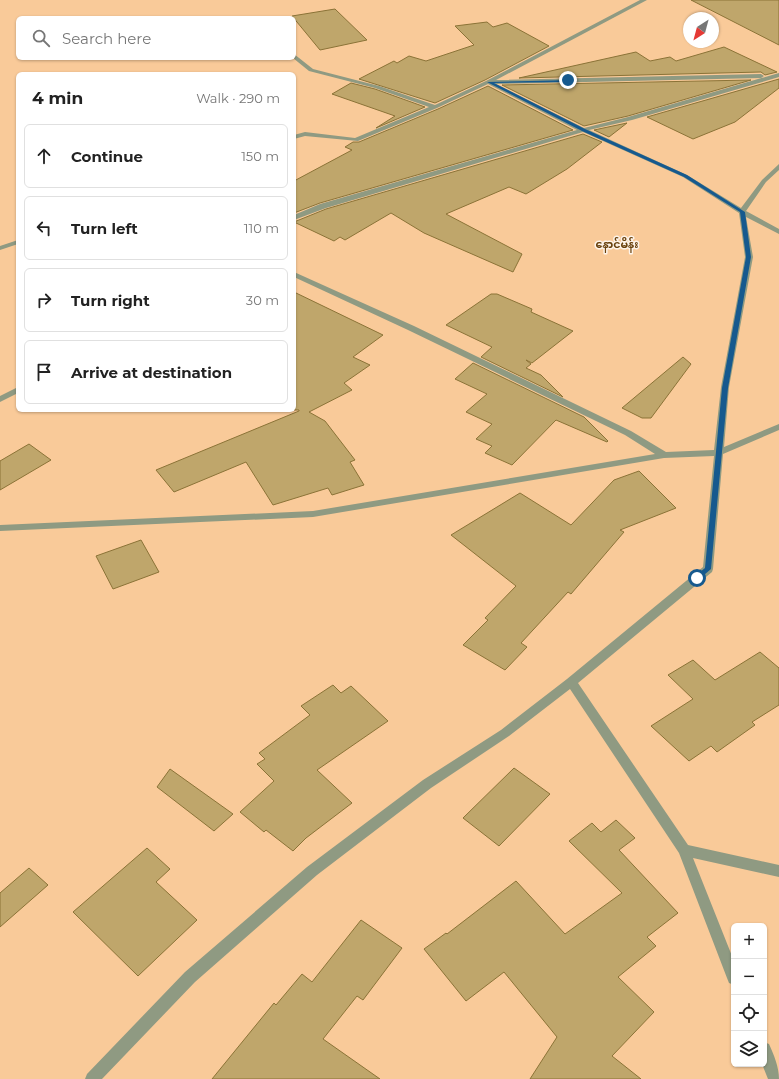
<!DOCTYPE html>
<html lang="en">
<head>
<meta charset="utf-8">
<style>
  :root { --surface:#fff; --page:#f2f2f2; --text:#222; --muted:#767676; --line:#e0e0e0 }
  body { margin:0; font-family:Montserrat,"Noto Sans Myanmar",sans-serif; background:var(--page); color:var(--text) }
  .controls { position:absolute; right:12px; bottom:12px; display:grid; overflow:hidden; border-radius:6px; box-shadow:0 1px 3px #0004 }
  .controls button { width:36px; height:36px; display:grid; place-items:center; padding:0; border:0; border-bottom:1px solid var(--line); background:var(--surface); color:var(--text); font:20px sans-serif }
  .compass { position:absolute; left:683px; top:12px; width:36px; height:36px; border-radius:50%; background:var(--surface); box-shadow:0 1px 3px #0004; rotate:216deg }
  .stop { position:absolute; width:12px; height:12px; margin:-9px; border:3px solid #16598e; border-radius:50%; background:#fff }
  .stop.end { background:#16598e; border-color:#fff; box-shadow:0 1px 4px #0008 }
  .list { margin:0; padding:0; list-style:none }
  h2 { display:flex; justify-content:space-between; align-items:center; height:52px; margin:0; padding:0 16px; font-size:17px }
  h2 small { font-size:13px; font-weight:400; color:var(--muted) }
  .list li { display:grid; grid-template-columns:26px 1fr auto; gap:12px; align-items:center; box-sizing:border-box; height:64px; margin:0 8px 8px; padding:0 8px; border:1px solid var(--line); border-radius:6px }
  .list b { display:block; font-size:15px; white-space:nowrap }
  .list em { font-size:13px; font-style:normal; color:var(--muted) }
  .icon { flex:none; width:22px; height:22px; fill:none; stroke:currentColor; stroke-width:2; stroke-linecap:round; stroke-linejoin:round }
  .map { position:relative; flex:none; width:779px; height:1079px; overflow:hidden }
  .search { position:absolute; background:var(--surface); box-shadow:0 1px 3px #0004; left:16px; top:16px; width:280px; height:44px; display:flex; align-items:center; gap:10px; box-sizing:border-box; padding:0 14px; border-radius:6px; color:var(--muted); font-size:15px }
  .panel { position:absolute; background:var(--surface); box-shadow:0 1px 3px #0004; left:16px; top:72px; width:280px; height:340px; border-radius:6px }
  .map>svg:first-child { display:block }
  .building { fill:#bfa66b; stroke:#8b7337 }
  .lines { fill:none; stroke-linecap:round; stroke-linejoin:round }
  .minor { fill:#8f9a82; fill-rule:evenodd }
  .route { fill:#16598e }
  .labels { text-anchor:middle; stroke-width:3; stroke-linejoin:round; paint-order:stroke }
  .far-quarter-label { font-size:11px; font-weight:bold; fill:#69410d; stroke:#fdf3e9 }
</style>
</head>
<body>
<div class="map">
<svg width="779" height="1079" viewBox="0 0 779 1079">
  <rect width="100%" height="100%" fill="#f9ca99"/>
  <g class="building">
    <polygon points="691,0 779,0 779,45"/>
    <polygon points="335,9 367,40 320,50 292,16"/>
    <polygon points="487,22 493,27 507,23 549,46 485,80 435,103 359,79 394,61 397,63 409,56 426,61 474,45 455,26"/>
    <polygon points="724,47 777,72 765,75 761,72 519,78 636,52 650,61 670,57 676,61"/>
    <polygon points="779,79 779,88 735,122 693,139 647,117"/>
    <polygon points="751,80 628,116 584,126 502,85"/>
    <polygon points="351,83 375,89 425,107 376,128 395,116 332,94"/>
    <polygon points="488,86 573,130 320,203 294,213 294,181 352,150 345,147 353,142 359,142 438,109"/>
    <polygon points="627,123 609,137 594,130"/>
    <polygon points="583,134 602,142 567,169 526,194 509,187 446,214 522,254 513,272 424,233 391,213 345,240 340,237 334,241 294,222 326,209"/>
    <polygon points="294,292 383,335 353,357 370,365 344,383 352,390 309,412 325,421 355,460 350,462 364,485 332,495 328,488 273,505 246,462 174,492 156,470 299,411 299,410 294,410"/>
    <polygon points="491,294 497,294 532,309 531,312 573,331 532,363 526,360 531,364 526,368 541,375 563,397 481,357 492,347 446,325"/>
    <polygon points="683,357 691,364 651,418 642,418 622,408"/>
    <polygon points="473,363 584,417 608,441 607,442 556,420 512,465 485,453 492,446 476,439 492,424 466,412 487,394 455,379"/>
    <polygon points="29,444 51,460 0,490 0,461"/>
    <polygon points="639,471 676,508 620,530 624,532 571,594 568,592 521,643 527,647 505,670 463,645 488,620 485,618 516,586 451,535 520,493 571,525 614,480"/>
    <polygon points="141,540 159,572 113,589 96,556"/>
    <polygon points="760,652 779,668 779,705 752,722 755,725 717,752 711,746 689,761 651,726 693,699 668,675 693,660 715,680"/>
    <polygon points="333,685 341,693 351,686 388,721 317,770 352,803 306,838 293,851 266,830 264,832 240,812 274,781 257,764 265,759 259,753 310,715 301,706"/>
    <polygon points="514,768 550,794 499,846 463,818"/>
    <polygon points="170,769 233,814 214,831 157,787"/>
    <polygon points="616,820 635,838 619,850 678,913 647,937 656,946 618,977 654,1012 612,1056 641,1079 530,1079 557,1037 504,972 466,1001 424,949 446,933 447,934 516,881 565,934 622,893 569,841 592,823 601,832"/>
    <polygon points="147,848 170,869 156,882 197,920 138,976 73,912"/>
    <polygon points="29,868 48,885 0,927 0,893"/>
    <polygon points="361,920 402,948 363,1000 357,996 323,1039 380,1079 212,1079 274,1003 276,1005 302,974 312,982"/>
  </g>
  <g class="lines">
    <g class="minor">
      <polygon points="640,0 647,0 496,80 761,74 764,76 761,78 496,84 584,128 628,117 779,73 779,77 632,120 589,130 687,175 741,208 762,180 779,164 779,170 766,182 746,211 779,229 779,234 746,217 753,257 729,387 724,447 779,424 779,430 723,454 713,569 712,572 578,683 688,845 779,865 779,877 693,858 734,961 734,985 729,983 727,978 679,853 570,689 509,736 431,788 317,875 195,982 102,1079 85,1079 87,1074 185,972 307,867 423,780 501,730 567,679 703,567 714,456 664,458 313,517 0,531 0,525 313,511 655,454 625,435 408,330 294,277 294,272 414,326 631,431 666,452 714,450 721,387 745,257 739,213 683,177 583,132 326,208 294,220 294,215 320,204 577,130 488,84 437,108 358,141 305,136 294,139 294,135 305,132 355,138 429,107 375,88 309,71 293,58 294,54 313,69 379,86 435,105 486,81"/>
      <polygon points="18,240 18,244 0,250 0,246"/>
      <polygon points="18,387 18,393 0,402 0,396"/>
      <path d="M764,1042L769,1044C774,1055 779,1067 779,1079H768L762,1064H764Z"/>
    </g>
  </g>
  <polygon class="route" points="570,80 568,82 494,83 585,129 687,175 745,212 751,257 728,388 711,569 697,581 693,578 694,577 705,568 722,388 746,257 740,212 684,177 582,131 487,82"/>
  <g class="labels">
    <g class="far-quarter-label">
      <text x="617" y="248">နောင်မိန်း</text>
    </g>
  </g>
</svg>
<div class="controls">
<button>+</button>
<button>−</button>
<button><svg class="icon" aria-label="locate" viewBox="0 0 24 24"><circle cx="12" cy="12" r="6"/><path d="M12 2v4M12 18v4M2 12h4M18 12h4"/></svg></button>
<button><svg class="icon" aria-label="layers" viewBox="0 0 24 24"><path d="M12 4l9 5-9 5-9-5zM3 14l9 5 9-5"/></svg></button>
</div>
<svg class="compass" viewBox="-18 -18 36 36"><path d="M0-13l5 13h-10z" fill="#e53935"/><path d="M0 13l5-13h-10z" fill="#767676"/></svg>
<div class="stop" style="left:697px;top:578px"></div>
<div class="stop end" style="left:568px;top:80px"></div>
<div class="search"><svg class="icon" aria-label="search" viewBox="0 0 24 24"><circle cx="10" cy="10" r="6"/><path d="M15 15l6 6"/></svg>Search here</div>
<section class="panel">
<h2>4 min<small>Walk · 290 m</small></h2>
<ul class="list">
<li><svg class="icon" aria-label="ahead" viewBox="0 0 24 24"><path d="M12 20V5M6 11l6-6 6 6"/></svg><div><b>Continue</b></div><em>150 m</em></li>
<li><svg class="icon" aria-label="left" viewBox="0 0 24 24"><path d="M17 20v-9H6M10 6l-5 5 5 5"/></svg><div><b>Turn left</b></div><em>110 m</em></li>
<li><svg class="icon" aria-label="right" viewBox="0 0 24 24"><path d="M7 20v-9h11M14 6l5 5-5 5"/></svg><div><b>Turn right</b></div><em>30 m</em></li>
<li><svg class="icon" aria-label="arrive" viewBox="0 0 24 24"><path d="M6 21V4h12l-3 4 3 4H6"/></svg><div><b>Arrive at destination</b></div></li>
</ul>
</section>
</div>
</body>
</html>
